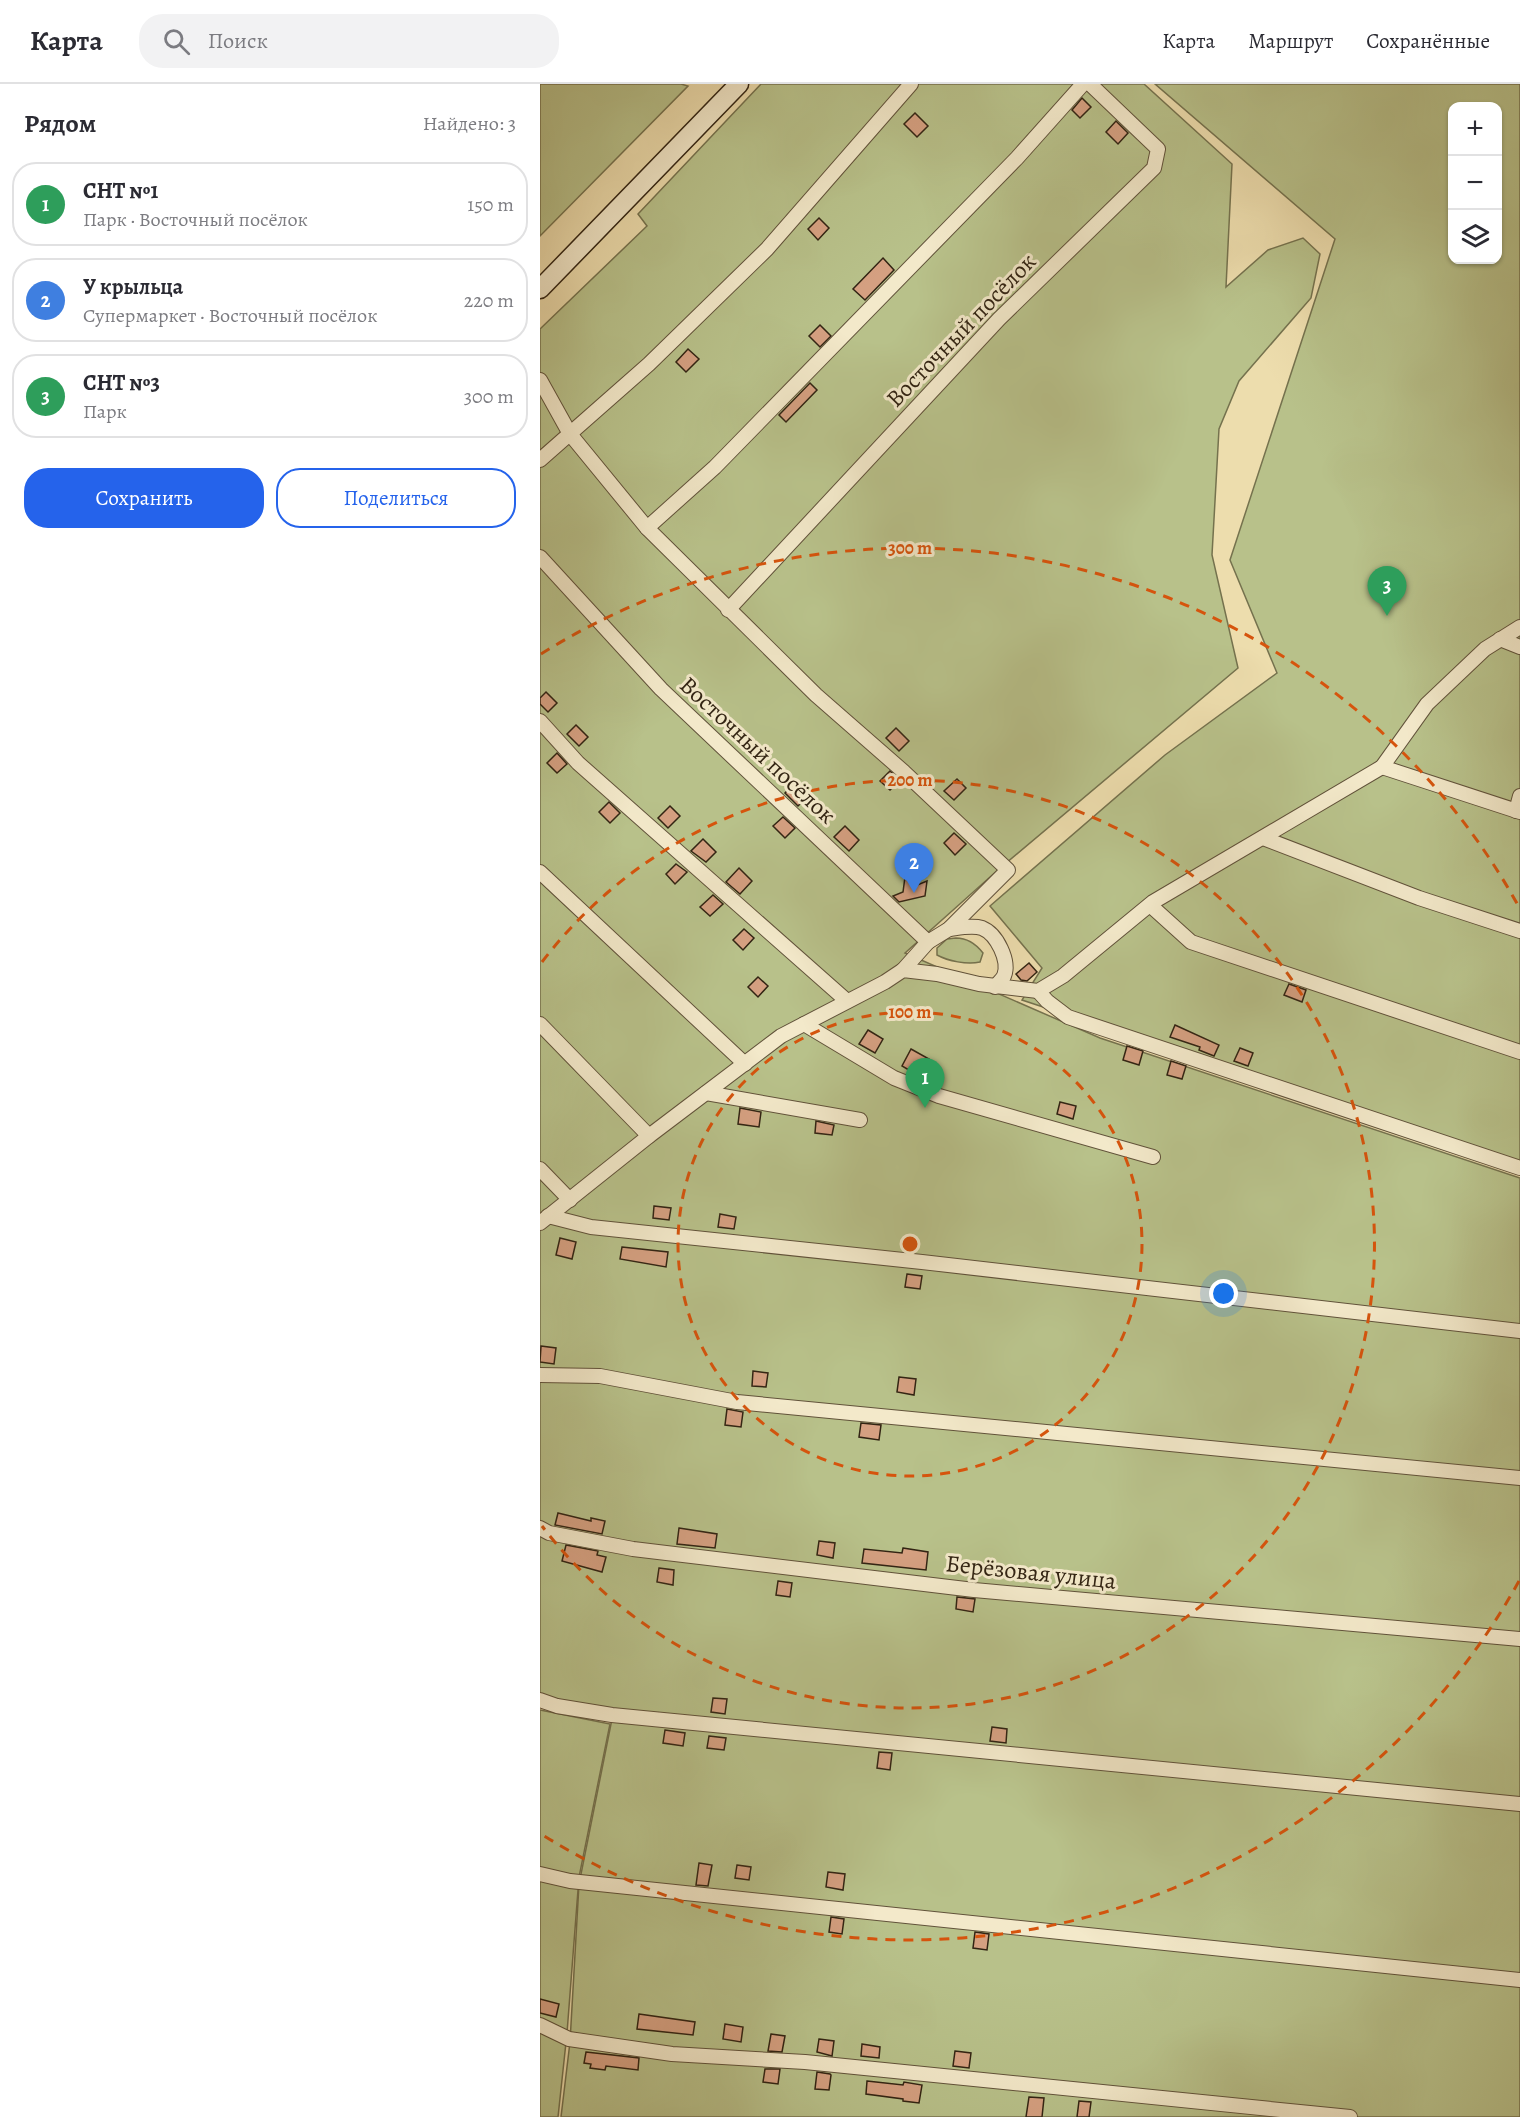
<!DOCTYPE html>
<html lang="ru">
<head>
<meta charset="utf-8">
<style>
  :root { --surface:#fff; --page:#f2f2f3; --text:#2b2b33; --muted:#7c7c81; --line:#e1e1e2; --accent:#2563eb }
  body { margin:0; font-family:Alegreya,serif; background:var(--page); color:var(--text) }
  .controls { position:absolute; right:18px; top:18px; display:grid; overflow:hidden; border-radius:12px; box-shadow:0 2px 4px #0004 }
  .controls button { width:54px; height:54px; display:grid; place-items:center; padding:0; border:0; border-bottom:2px solid var(--line); background:var(--surface); color:var(--text); font:30px sans-serif }
  .you { position:absolute; left:684px; top:1210px; width:21px; height:21px; margin:-15px; border:4px solid #fff; border-radius:50%; background:#1a73e8; box-shadow:0 0 0 9px #1a73e833 }
  .badge { display:grid; place-items:center; width:39px; height:39px; border-radius:50%; background:var(--accent); color:#fff; font-size:20px; font-weight:700 }
  .pin { position:absolute; translate:-50% -50px; filter:drop-shadow(0 2px 3px #0008) }
  .pin::after { content:''; position:absolute; top:32px; width:21px; height:18px; background:inherit; clip-path:polygon(0 0,100% 0,50% 100%) }
  .list { margin:0; padding:0; list-style:none }
  h2 { display:flex; justify-content:space-between; align-items:center; height:78px; margin:0; padding:0 24px; font-size:26px }
  h2 small { font-size:20px; font-weight:400; color:var(--muted) }
  .list li { display:grid; grid-template-columns:39px 1fr auto; gap:18px; align-items:center; box-sizing:border-box; height:84px; margin:0 12px 12px; padding:0 12px; border:2px solid var(--line); border-radius:24px }
  .list b { display:block; font-size:22px; white-space:nowrap }
  .list p { margin:0; font-size:20px; white-space:nowrap; color:var(--muted) }
  .list em { font-size:20px; font-style:normal; color:var(--muted) }
  .actions { display:flex; gap:12px; padding:18px 24px }
  .actions a { flex:1; padding:14px 0; border:2px solid var(--accent); border-radius:24px; text-align:center; font-size:21px; color:var(--accent) }
  .actions .main { background:var(--accent); color:#fff }
  .icon { flex:none; width:33px; height:33px; fill:none; stroke:currentColor; stroke-width:2; stroke-linecap:round; stroke-linejoin:round }
  .map { position:relative; flex:none; width:980px; height:2033px; overflow:hidden }
  header { display:flex; align-items:center; gap:36px; box-sizing:border-box; height:84px; padding:0 30px; background:var(--surface); border-bottom:2px solid var(--line) }
  header strong { font-size:28px }
  nav { display:flex; gap:33px; margin-inline-start:auto; font-size:21px }
  .search { width:420px; height:54px; background:var(--page); display:flex; align-items:center; gap:15px; box-sizing:border-box; padding:0 21px; border-radius:24px; color:var(--muted); font-size:22px }
  main { display:flex }
  aside { flex:1; background:var(--surface) }
  .map>svg:first-child { display:block }
  .green { fill:#b8c18a; stroke:#75724e; stroke-width:1.5; fill-rule:evenodd }
  .building { fill:#d5a081; stroke:#322413; stroke-width:1.5 }
  .lines { fill:none; stroke-linecap:round; stroke-linejoin:round }
  .street-casing { stroke:#61523a; stroke-width:16 }
  .secondary-casing { stroke:#322413; stroke-width:21 }
  .street { stroke:#f3e9ca; stroke-width:14 }
  .secondary { stroke:#f3e9ca; stroke-width:18 }
  .ring { fill:none; stroke:#d6540d; stroke-width:3; stroke-dasharray:10 8 }
  .labels { text-anchor:middle; stroke-width:6; stroke-linejoin:round; paint-order:stroke }
  .street-label { font-size:24px; fill:#322413; stroke:#f3e9ca }
  .centre { fill:#d6540d; stroke:#f3e9ca; stroke-width:3 }
  .ring-label { font-size:18px; text-anchor:middle; font-weight:bold; fill:#d6540d; stroke:#f3e9ca; stroke-width:6; stroke-linejoin:round; paint-order:stroke }
</style>
</head>
<body>
<header>
<strong>Карта</strong>
<div class="search"><svg class="icon" aria-label="search" viewBox="0 0 24 24"><circle cx="10" cy="10" r="6"/><path d="M15 15l6 6"/></svg>Поиск</div>
<nav><a>Карта</a><a>Маршрут</a><a>Сохранённые</a></nav>
</header>
<main>
<aside>
<h2>Рядом<small>Найдено: 3</small></h2>
<ul class="list">
<li><span class="badge" style="background:#2e9e5b">1</span><div><b>СНТ №1</b><p>Парк · Восточный посёлок</p></div><em>150 m</em></li>
<li><span class="badge" style="background:#3f7fe0">2</span><div><b>У крыльца</b><p>Супермаркет · Восточный посёлок</p></div><em>220 m</em></li>
<li><span class="badge" style="background:#2e9e5b">3</span><div><b>СНТ №3</b><p>Парк</p></div><em>300 m</em></li>
</ul>
<div class="actions"><a class="main">Сохранить</a><a>Поделиться</a></div>
</aside>
<div class="map">
<svg width="980" height="2033" viewBox="0 0 980 2033">
  <rect width="100%" height="100%" fill="#edddad"/>
  <filter id="stains"><feTurbulence type="fractalNoise" baseFrequency=".00333" numOctaves="4"/><feColorMatrix values="0 0 0 0 .2 0 0 0 0 .09 0 0 0 0 .02 0 0 0 .5 -.17"/></filter>
  <radialGradient id="worn" r=".72"><stop offset=".6" stop-color="#630" stop-opacity="0"/><stop offset="1" stop-color="#630" stop-opacity=".3"/></radialGradient>
  <g class="green">
    <polygon points="0,0 141,0 148,2 0,152"/>
    <polygon points="221,0 604,0 692,80 686,203 728,166 763,154 780,170 771,214 699,297 679,345 672,471 698,584 459,785 365,869 560,954 980,1094 980,2033 21,2033 30,1958 39,1800 73,1630 0,1612 0,245 107,142 98,130"/>
    <path d="M615,0H980V1081L482,916L502,884L450,822L625,671L737,589L690,476L795,155ZM912,22H958V176H912Z"/>
    <path d="M416,854C426,854 436,860 443,869L440,878C427,881 408,877 397,871V864L407,855Z"/>
    <polygon points="0,1626 70,1640 39,1793 27,1949 18,2033 0,2033"/>
  </g>
  <g class="building">
    <polygon points="542,14 551,23 540,34 532,26"/>
    <polygon points="375,29 388,42 377,53 364,40"/>
    <polygon points="576,37 588,49 578,60 566,48"/>
    <polygon points="279,134 289,144 278,156 268,145"/>
    <polygon points="343,174 354,186 325,216 313,205"/>
    <polygon points="280,241 291,252 280,263 269,252"/>
    <polygon points="148,265 159,275 146,288 136,278"/>
    <polygon points="270,299 277,306 246,338 239,331"/>
    <polygon points="6,608 17,619 8,628 0,620 0,614"/>
    <polygon points="36,641 48,653 39,662 27,650"/>
    <polygon points="356,644 369,657 359,667 346,654"/>
    <polygon points="17,669 27,680 17,689 7,679"/>
    <polygon points="350,687 360,696 350,706 340,697"/>
    <polygon points="417,695 426,704 414,716 404,707"/>
    <polygon points="257,697 270,710 258,722 245,709"/>
    <polygon points="69,718 80,729 70,739 59,728"/>
    <polygon points="130,722 140,732 128,744 118,734"/>
    <polygon points="243,733 255,744 245,754 233,742"/>
    <polygon points="305,742 319,756 309,767 294,753"/>
    <polygon points="414,749 426,760 415,771 404,759"/>
    <polygon points="163,755 176,768 166,778 151,767"/>
    <polygon points="136,780 147,788 135,800 126,790"/>
    <polygon points="199,784 212,797 200,810 186,798"/>
    <polygon points="365,793 375,802 387,797 385,812 359,818 353,812 363,808"/>
    <polygon points="173,811 183,820 170,832 160,823"/>
    <polygon points="204,845 214,854 203,866 193,856"/>
    <polygon points="489,879 497,888 487,897 481,896 476,890"/>
    <polygon points="218,893 228,902 218,913 208,903"/>
    <polygon points="749,900 766,906 762,918 744,911"/>
    <polygon points="635,941 679,961 674,972 659,966 660,963 630,953"/>
    <polygon points="328,946 343,955 335,969 319,960"/>
    <polygon points="587,962 603,967 599,981 583,976"/>
    <polygon points="700,964 713,969 708,982 694,977"/>
    <polygon points="371,965 389,975 379,992 362,982"/>
    <polygon points="631,977 646,982 642,995 627,991"/>
    <polygon points="520,1018 536,1022 533,1035 517,1030"/>
    <polygon points="200,1024 221,1028 219,1043 198,1040"/>
    <polygon points="276,1037 294,1041 292,1051 275,1049"/>
    <polygon points="114,1122 131,1124 129,1136 113,1134"/>
    <polygon points="180,1130 196,1133 194,1145 178,1143"/>
    <polygon points="20,1154 36,1158 32,1175 16,1171"/>
    <polygon points="82,1163 128,1168 126,1183 80,1175"/>
    <polygon points="367,1190 382,1192 380,1205 365,1203"/>
    <polygon points="1,1262 16,1264 14,1280 0,1278"/>
    <polygon points="213,1287 228,1289 226,1303 212,1302"/>
    <polygon points="359,1293 376,1295 374,1311 357,1308"/>
    <polygon points="187,1325 203,1328 201,1343 185,1341"/>
    <polygon points="321,1339 341,1341 339,1356 319,1353"/>
    <polygon points="18,1429 51,1437 51,1434 65,1437 62,1450 15,1441"/>
    <polygon points="139,1444 177,1450 175,1464 137,1460"/>
    <polygon points="279,1457 295,1459 293,1474 277,1471"/>
    <polygon points="26,1461 58,1467 57,1471 66,1473 62,1488 22,1477"/>
    <polygon points="363,1464 388,1468 386,1486 322,1479 324,1465 362,1469"/>
    <polygon points="119,1484 134,1486 133,1501 117,1498"/>
    <polygon points="238,1497 252,1499 250,1513 236,1511"/>
    <polygon points="417,1513 435,1515 433,1528 416,1525"/>
    <polygon points="173,1614 187,1615 185,1630 171,1628"/>
    <polygon points="452,1643 467,1645 466,1659 450,1657"/>
    <polygon points="125,1646 145,1649 143,1662 123,1659"/>
    <polygon points="169,1652 186,1654 184,1666 167,1664"/>
    <polygon points="339,1668 352,1669 350,1686 337,1684"/>
    <polygon points="159,1779 172,1781 168,1802 156,1801"/>
    <polygon points="197,1781 211,1783 209,1796 195,1794"/>
    <polygon points="288,1788 305,1790 303,1806 286,1803"/>
    <polygon points="291,1833 304,1835 302,1850 289,1848"/>
    <polygon points="435,1848 449,1850 447,1866 433,1864"/>
    <polygon points="0,1915 19,1920 16,1933 0,1929"/>
    <polygon points="99,1930 155,1938 153,1951 97,1945"/>
    <polygon points="185,1940 203,1943 201,1958 183,1955"/>
    <polygon points="231,1950 245,1952 242,1968 228,1967"/>
    <polygon points="279,1955 294,1957 292,1972 277,1968"/>
    <polygon points="322,1960 340,1963 339,1974 321,1972"/>
    <polygon points="415,1967 431,1969 429,1984 413,1982"/>
    <polygon points="46,1968 99,1974 98,1986 66,1982 65,1986 50,1984 51,1980 44,1979"/>
    <polygon points="225,1985 240,1985 238,2000 223,1998"/>
    <polygon points="277,1988 290,1990 291,1991 289,2006 275,2005"/>
    <polygon points="327,1997 363,2001 364,1998 382,2001 379,2019 363,2017 363,2015 326,2010"/>
    <polygon points="489,2013 504,2014 502,2033 486,2033"/>
    <polygon points="539,2017 551,2018 549,2033 537,2033"/>
  </g>
  <g class="lines">
    <g class="street-casing">
      <g id="street">
        <polyline points="0,296 30,350 107,444 276,611 364,688 468,786 409,845 388,858"/>
        <polyline points="0,376 109,280 227,165 371,0"/>
        <polyline points="107,444 175,383 477,74 543,0"/>
        <polyline points="0,473 121,605 388,858 363,886"/>
        <polyline points="188,526 459,235 614,84 618,65 550,0"/>
        <polyline points="960,555 980,563"/>
        <polyline points="0,637 38,679 307,917"/>
        <polyline points="842,683 980,728"/>
        <polyline points="976,727 980,712"/>
        <polyline points="723,754 879,814 980,847"/>
        <polyline points="0,788 205,980"/>
        <polyline points="610,821 651,858 980,968"/>
        <path d="M409,845C418,844 432,841 442,844C457,850 470,877 464,892C462,896 458,899 455,903"/>
        <polyline points="498,907 507,917 528,933 980,1084"/>
        <polyline points="0,940 109,1052"/>
        <polyline points="264,940 354,994 399,1012 613,1073"/>
        <polyline points="166,1009 320,1036"/>
        <polyline points="0,1085 30,1116"/>
        <polyline points="8,1132 51,1143 382,1178 980,1247"/>
        <polyline points="0,1139 109,1052 241,952 345,898 363,886 397,890 439,900 498,907 523,892 613,818 842,683 887,620 945,565 980,543"/>
        <polyline points="0,1291 60,1292 197,1318 980,1394"/>
        <polyline points="0,1444 9,1449 93,1465 434,1506 980,1555"/>
        <polyline points="0,1616 17,1622 72,1631 980,1720"/>
        <polyline points="0,1790 30,1797 980,1896"/>
        <polyline points="0,1941 29,1955 132,1970 265,1978 810,2033"/>
      </g>
    </g>
    <g class="secondary-casing">
      <polyline id="secondary" points="0,205 199,0"/>
    </g>
    <use href="#street" class="street"/>
    <use href="#secondary" class="secondary"/>
  </g>
  <g class="ring">
    <circle cx="370" cy="1160" r="232"/>
    <path d="M2 878A464 464 0 1 1 2 1442"/>
    <path d="M979 1497A696 696 0 0 1 1 1750M1 570A696 696 0 0 1 979 823"/>
  </g>
  <g class="labels">
    <g class="street-label">
      <text transform="translate(421 246) rotate(-46)" y="8">Восточный посёлок</text>
      <text transform="translate(218 666) rotate(43)" y="8">Восточный посёлок</text>
      <text transform="translate(491 1488) rotate(6)" y="8">Берёзовая улица</text>
    </g>
  </g>
  <circle cx="370" cy="1160" r="9" class="centre"/>
  <g class="ring-label">
    <text x="370" y="470">300 m</text>
    <text x="370" y="702">200 m</text>
    <text x="370" y="934">100 m</text>
  </g>
  <rect width="100%" height="100%" filter="url(#stains)"/>
  <rect width="100%" height="100%" fill="url(#worn)"/>
</svg>
<div class="controls">
<button>+</button>
<button>−</button>
<button><svg class="icon" aria-label="layers" viewBox="0 0 24 24"><path d="M12 4l9 5-9 5-9-5zM3 14l9 5 9-5"/></svg></button>
</div>
<div class="you"></div>
<div class="pin badge" style="left:385px;top:1024px;background:#2e9e5b">1</div>
<div class="pin badge" style="left:374px;top:809px;background:#3f7fe0">2</div>
<div class="pin badge" style="left:847px;top:532px;background:#2e9e5b">3</div>
</div>
</main>
</body>
</html>
